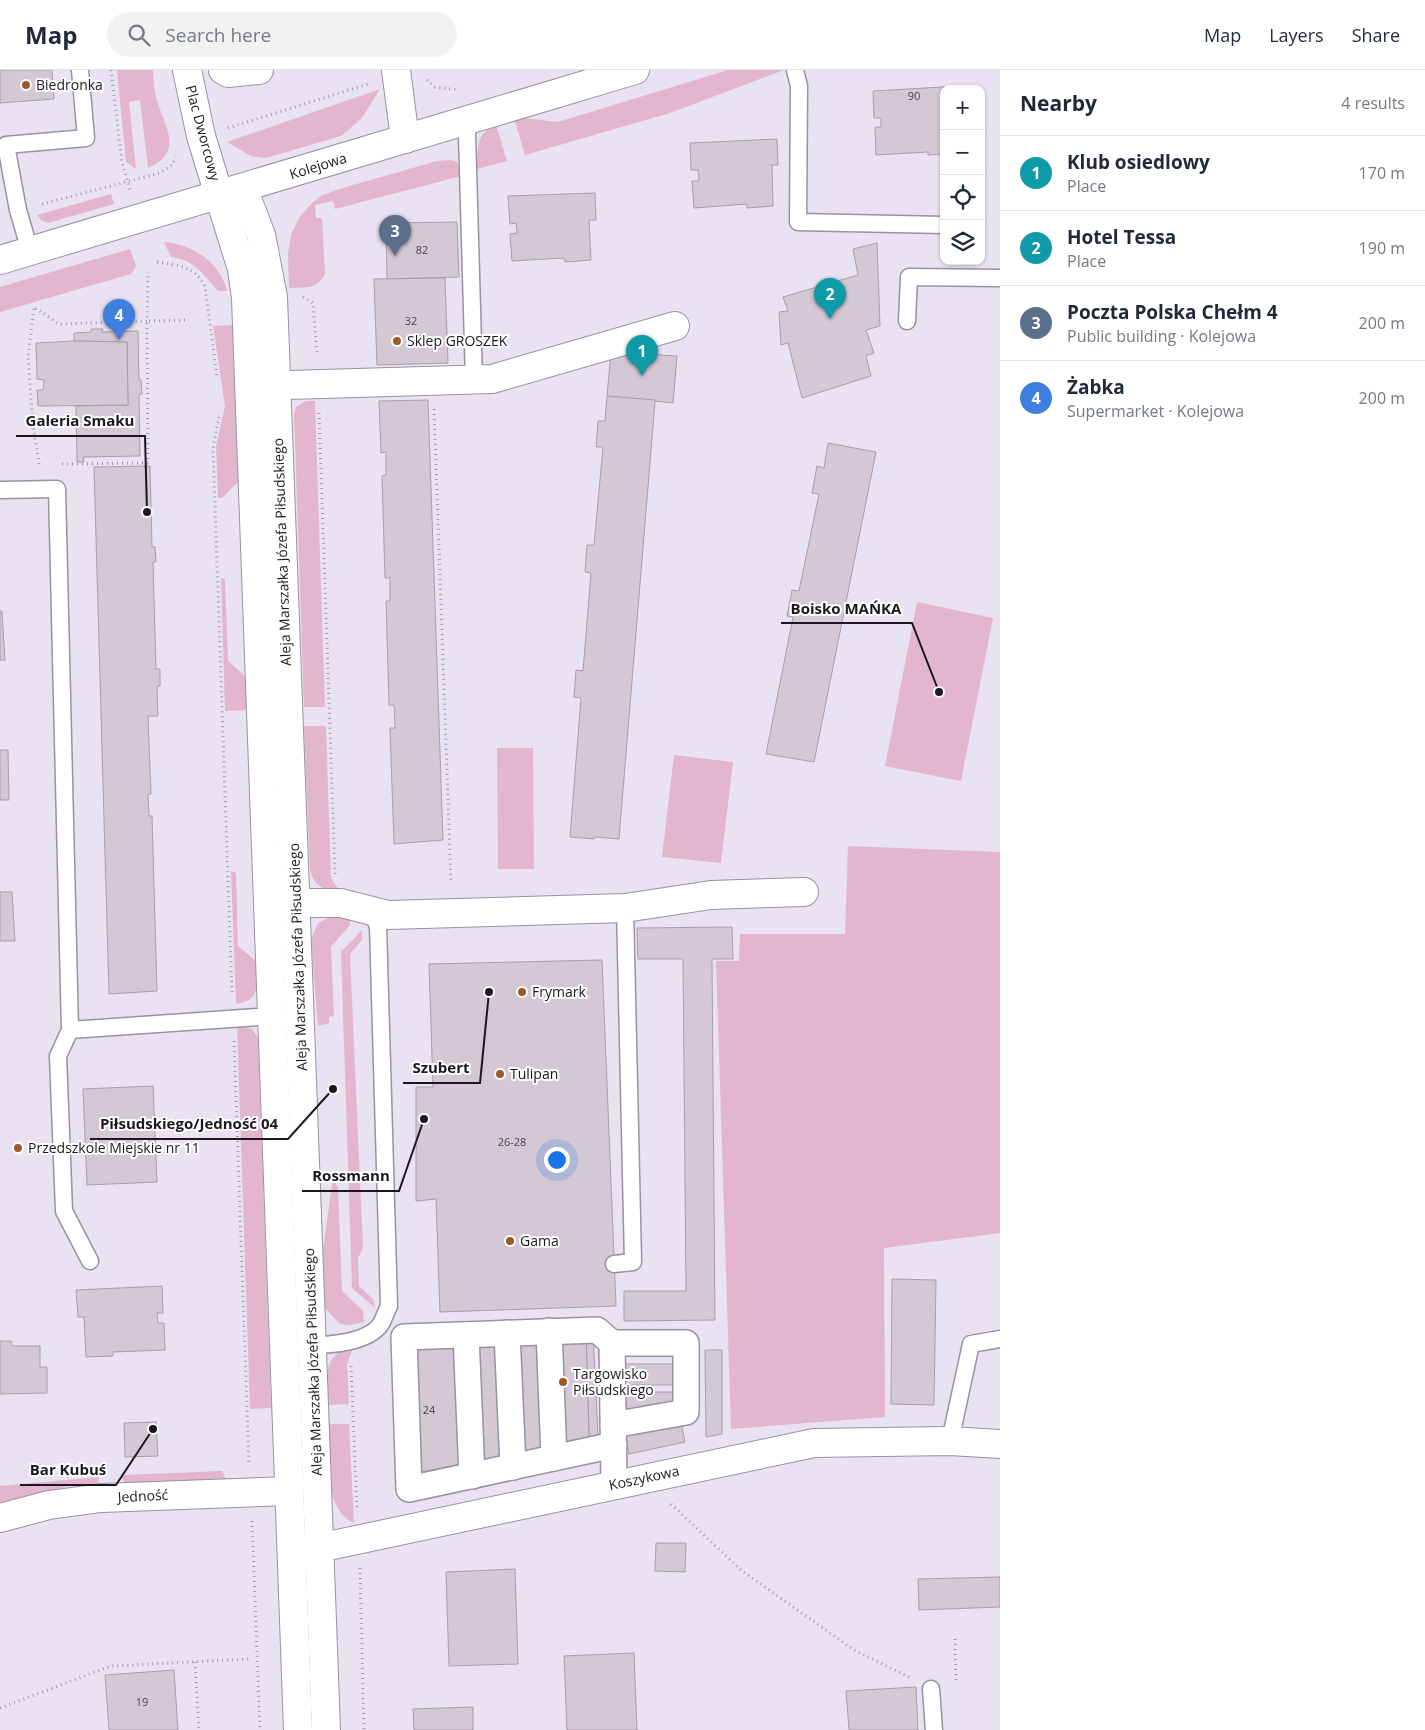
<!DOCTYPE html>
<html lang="en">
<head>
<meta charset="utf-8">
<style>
  :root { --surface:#fff; --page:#f2f2f3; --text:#1f2937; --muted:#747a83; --line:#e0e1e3; --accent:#1a73e8 }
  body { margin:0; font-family:"Open Sans",sans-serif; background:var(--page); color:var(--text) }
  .controls { position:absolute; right:15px; top:15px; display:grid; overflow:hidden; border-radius:10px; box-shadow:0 1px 4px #0004 }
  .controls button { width:45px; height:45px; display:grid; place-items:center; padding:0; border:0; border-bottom:1px solid var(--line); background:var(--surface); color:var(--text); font:25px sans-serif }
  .you { position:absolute; left:556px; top:1089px; width:18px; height:18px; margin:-12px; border:4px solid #fff; border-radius:50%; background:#1a73e8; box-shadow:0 0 0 8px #1a73e833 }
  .badge { display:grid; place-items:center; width:32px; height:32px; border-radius:50%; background:var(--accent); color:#fff; font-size:16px; font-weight:700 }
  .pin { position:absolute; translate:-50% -41px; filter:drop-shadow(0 1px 2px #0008) }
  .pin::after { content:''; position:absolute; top:26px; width:18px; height:15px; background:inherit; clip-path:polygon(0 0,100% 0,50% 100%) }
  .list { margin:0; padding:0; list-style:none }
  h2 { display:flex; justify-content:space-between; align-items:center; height:65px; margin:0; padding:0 20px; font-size:21px }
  h2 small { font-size:16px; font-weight:400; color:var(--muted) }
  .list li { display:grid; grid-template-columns:32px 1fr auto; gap:15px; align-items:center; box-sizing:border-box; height:75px; padding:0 20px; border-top:1px solid var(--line) }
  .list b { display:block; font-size:19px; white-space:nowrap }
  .list p { margin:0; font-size:16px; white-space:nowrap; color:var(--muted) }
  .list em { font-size:16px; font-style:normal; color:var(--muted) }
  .icon { flex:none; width:28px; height:28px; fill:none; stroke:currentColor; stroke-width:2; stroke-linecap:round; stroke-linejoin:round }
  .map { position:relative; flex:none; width:1000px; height:1660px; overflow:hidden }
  header { display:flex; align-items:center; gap:30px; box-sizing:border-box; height:70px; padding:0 25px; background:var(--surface); border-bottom:1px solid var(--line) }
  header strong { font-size:24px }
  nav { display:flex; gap:28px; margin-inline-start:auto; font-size:18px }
  .search { width:350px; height:45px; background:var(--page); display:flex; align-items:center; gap:12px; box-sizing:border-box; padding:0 18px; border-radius:28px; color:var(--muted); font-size:19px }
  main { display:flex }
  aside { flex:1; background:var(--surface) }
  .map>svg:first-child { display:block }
  .green { fill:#e4b6cd }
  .building { fill:#d5c8d5; stroke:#aa9daa }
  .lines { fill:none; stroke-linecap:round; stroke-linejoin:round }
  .service-casing { stroke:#9892a2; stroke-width:19 }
  .pedestrian-casing { stroke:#9892a2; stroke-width:28 }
  .minor-casing { stroke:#9892a2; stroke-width:30 }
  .tertiary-casing { stroke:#9892a2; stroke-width:30 }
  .path { stroke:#a09ba8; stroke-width:3; stroke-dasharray:1 4; stroke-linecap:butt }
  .service { stroke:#fff; stroke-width:16 }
  .pedestrian { stroke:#fff; stroke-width:25 }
  .minor { stroke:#fff; stroke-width:28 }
  .tertiary { stroke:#fff; stroke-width:28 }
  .poi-dot { fill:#9d592a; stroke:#fff; stroke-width:2 }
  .labels { text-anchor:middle; stroke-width:4; stroke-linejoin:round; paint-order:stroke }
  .number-label { font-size:11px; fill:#49444c }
  .poi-label { font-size:14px; fill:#1a181e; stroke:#fff; text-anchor:start }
  .street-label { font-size:14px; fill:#1a181e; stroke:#fff }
  .leader { fill:none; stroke:#1a181e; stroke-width:2 }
  .callout-dot { fill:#1a181e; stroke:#fff; stroke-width:2 }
  .callout-label { font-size:15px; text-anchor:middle; font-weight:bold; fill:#1a181e; stroke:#fff; stroke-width:4; stroke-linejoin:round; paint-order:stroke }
</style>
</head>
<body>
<header>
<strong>Map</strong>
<div class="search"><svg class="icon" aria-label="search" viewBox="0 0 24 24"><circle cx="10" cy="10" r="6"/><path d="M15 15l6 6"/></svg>Search here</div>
<nav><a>Map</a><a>Layers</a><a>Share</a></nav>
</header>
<main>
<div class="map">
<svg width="1000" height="1660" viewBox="0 0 1000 1660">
  <rect width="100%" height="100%" fill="#e8e2f3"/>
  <g class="green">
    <path d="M117,0H153C154,10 154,22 157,31C166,59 184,82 148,98L140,30L129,32L136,99L126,92Z"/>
    <polygon points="728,0 784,0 670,43 525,85 515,51 523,48 558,52"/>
    <polygon points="380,19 362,48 341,66 266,88 251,86 227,72"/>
    <path d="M496,55L507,91L477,99C478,79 475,63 496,55Z"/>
    <path d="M451,90L457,92L461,106L335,139L333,131L315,135L316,148H322L325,204C317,220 305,217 289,218L288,184L291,165L299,148L310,135L321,126L339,119L437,91Z"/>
    <polygon points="111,124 114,134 48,153 41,150 37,145"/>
    <path d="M164,172C192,174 220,192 227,221H218C202,204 197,191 171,187Z"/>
    <polygon points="130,179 136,196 131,204 0,242 0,217"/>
    <polygon points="234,255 239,411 222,428 218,428 216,376 225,336 213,256"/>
    <polygon points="306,331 315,331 325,637 304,637 294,343 296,337"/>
    <polygon points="221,508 225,509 228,591 246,607 247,640 225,641"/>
    <polygon points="917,532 993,548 961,711 885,696"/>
    <path d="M304,656H326L331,808L339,820C323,821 314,816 310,800Z"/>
    <polygon points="497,678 533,678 534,799 498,799"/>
    <polygon points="674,685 733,692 721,793 662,787"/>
    <polygon points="848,776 1000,782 1000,1163 884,1178 885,1347 731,1359 716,891 739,891 740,864 845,864"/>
    <path d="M231,801L236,803L238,876L256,891C256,913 263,930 236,934Z"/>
    <polygon points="332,846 350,847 350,855 331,877 334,946 329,947 329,953 318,956 311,870 318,853"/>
    <polygon points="362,860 362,870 350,884 363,1178 358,1188 359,1216 373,1229 375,1238 352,1218 341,882"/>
    <polygon points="237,956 252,959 258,968 271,1338 250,1339"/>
    <polygon points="333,1107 338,1118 342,1221 363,1241 364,1252 350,1255 340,1254 325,1238 322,1188"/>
    <path d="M353,1278L347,1294L349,1334L327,1335C327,1310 321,1282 353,1278Z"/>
    <path d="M329,1354H349L354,1453C322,1438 330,1385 329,1354Z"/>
    <polygon points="222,1401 226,1409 125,1413 121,1405"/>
    <polygon points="99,1407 98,1413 96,1414 69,1416 0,1434 0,1416"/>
  </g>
  <g class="building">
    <polygon points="0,0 52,0 54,29 0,33"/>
    <polygon points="959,16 959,19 944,19 944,84 928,85 928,82 876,85 875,57 881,57 881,48 874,48 873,21"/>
    <polygon points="777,69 778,95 772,95 773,136 747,138 747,134 694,138 692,111 699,111 698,100 691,100 690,73"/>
    <polygon points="595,123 596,150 589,150 591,190 565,192 564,188 512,191 510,164 517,163 516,153 510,154 508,126"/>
    <polygon points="457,152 459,207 387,209 386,153"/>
    <polygon points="877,173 880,256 866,260 874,283 866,286 871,306 802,328 788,273 781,275 779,242 788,241 783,227 858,205 853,179"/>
    <polygon points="445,208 448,293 377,295 374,209"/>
    <polygon points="91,259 103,259 102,262 138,261 139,310 141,310 142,324 139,324 140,386 83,387 84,392 77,392 76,336 128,335 127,272 74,271 74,263 91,262"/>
    <polygon points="74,271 127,272 128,335 38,336 37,320 43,320 44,310 37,309 36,273"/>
    <polygon points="611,282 677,286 673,333 607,326"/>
    <polygon points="607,326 655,330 655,332 619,769 594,767 594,769 570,767 581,628 574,627 576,600 583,601 591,503 585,502 587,475 594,475 603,377 596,377 598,351 605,351"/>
    <polygon points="428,330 443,770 394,774 390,658 395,658 394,635 389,635 386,531 390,531 390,508 385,508 382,406 386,405 386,382 381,383 379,331"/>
    <polygon points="828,373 876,382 814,692 766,684 793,547 787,546 792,520 799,521 819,424 812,423 817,396 824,398"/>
    <polygon points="150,396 152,477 155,477 156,492 153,492 156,599 160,599 160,616 157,616 158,646 148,646 151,724 148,724 149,746 152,746 157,921 109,924 94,397"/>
    <polygon points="0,541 2,541 5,590 0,590"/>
    <polygon points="0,680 8,680 9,730 0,730"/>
    <polygon points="0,822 12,822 15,871 0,871"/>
    <polygon points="732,857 733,889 712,889 715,1250 624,1251 624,1221 686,1221 683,889 638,889 637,858"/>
    <polygon points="602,890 616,1236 440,1242 436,1129 416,1131 416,1017 433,1017 429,894"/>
    <polygon points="153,1016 157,1112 87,1115 83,1019"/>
    <polygon points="892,1209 936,1210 934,1335 891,1334"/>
    <polygon points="162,1216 163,1243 157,1243 158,1253 164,1253 165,1280 113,1282 113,1286 86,1287 84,1247 78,1247 76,1220"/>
    <polygon points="586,1262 593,1262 598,1366 589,1367"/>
    <polygon points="586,1262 589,1367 561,1373 557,1264"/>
    <polygon points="544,1265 550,1375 520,1382 515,1266"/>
    <polygon points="502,1266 508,1384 480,1390 474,1268"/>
    <polygon points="460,1268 465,1393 417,1403 411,1270"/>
    <polygon points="0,1271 11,1271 12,1276 40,1276 40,1297 47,1297 47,1323 0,1324"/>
    <polygon points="705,1280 722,1280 722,1364 706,1367"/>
    <rect x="624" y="1294" width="49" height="21"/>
    <rect x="624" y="1322" width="50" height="19"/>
    <polygon points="156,1352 158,1386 125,1387 124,1353"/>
    <polygon points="681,1353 685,1372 629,1384 625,1365"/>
    <polygon points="656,1473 686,1473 685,1502 655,1501"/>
    <polygon points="515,1499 518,1594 449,1596 446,1502"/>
    <polygon points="1000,1507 1000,1537 919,1540 918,1509"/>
    <polygon points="634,1583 637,1660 567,1660 564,1586"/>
    <polygon points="174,1600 178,1660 109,1660 105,1605"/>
    <polygon points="916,1617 918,1660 849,1660 846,1621"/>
    <polygon points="473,1637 473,1660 414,1660 413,1639"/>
  </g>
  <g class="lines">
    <g class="service-casing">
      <g id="service">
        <polyline points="795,0 799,16 798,152 944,155"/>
        <polyline points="469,50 467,64 474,310"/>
        <polyline points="30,181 18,140 6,75 86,68 80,0"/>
        <polyline points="907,251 909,207 1000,208"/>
        <polyline points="0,420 57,419 70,960 272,946"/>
        <polyline points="70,960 58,986 64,1141 90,1191"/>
        <polyline points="614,1194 633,1192 625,838"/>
        <path d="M304,1276C326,1275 367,1274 381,1254C384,1248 386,1242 389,1236L378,856L370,839"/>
        <polyline points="950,1371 971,1274 1000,1269"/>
        <polyline points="931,1619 934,1660"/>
      </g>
    </g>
    <g class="pedestrian-casing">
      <g id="pedestrian">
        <polyline points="549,1261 554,1388"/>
        <polyline points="507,1263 513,1397"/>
        <polyline points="466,1265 472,1406"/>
        <polyline points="612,1273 597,1260 404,1267 409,1419 614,1375"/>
        <polyline points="613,1355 686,1342 686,1273 612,1273 614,1414"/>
      </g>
    </g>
    <g class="minor-casing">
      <g id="minor">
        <polyline points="187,0 201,66 219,125"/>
        <polyline points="223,0 228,3 259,0"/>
        <polyline points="396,0 405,69"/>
        <polyline points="253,316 492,309 675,256"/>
        <polyline points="272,833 341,833 388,845 625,838 711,825 804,822"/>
        <polyline points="0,1448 49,1435 101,1428 289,1421"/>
        <polyline points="295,1483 814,1373 950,1371 1000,1374"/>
      </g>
    </g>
    <g class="tertiary-casing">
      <g id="tertiary">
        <polyline points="243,118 261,165 273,227 326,1660"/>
        <polyline points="219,125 242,199 246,228 298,1660"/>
        <polyline points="0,190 635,0"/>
      </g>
    </g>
    <g class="path">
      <polyline points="111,0 122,92 130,120"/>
      <polyline points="427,10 435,17 458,20"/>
      <polyline points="228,58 368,14"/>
      <polyline points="42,134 160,103 172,95 176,87"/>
      <path d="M157,192C178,195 194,196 205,216L217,307"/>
      <polyline points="303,227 313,233 317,285"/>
      <polyline points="434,339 451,813"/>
      <polyline points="319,343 335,804"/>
      <polyline points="219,347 213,378 232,925"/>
      <polyline points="39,394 33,355 28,287 34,237 59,254 147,251 148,202"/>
      <polyline points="62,394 148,393 147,251 187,250"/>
      <polyline points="234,971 249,1395"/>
      <polyline points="351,1296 357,1440"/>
      <polyline points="671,1434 741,1500 854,1580 911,1608"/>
      <polyline points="252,1451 260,1660"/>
      <polyline points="360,1498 364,1660"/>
      <polyline points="955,1569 956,1612"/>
      <polyline points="195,1592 199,1660"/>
      <polyline points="0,1638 111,1596 250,1589"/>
    </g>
    <use href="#service" class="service"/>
    <use href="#pedestrian" class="pedestrian"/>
    <use href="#minor" class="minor"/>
    <use href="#tertiary" class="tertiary"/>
  </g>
  <g class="poi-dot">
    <circle cx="26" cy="15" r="5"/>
    <circle cx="397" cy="271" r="5"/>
    <circle cx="522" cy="922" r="5"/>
    <circle cx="500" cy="1004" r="5"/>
    <circle cx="18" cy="1078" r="5"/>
    <circle cx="510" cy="1171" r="5"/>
    <circle cx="563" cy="1312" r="5"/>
  </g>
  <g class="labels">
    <g class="number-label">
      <text x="914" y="30">90</text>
      <text x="422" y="184">82</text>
      <text x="411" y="255">32</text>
      <text x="512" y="1076">26-28</text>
      <text x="429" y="1344">24</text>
      <text x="142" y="1636">19</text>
    </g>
    <g class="poi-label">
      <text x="36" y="20">Biedronka</text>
      <text x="407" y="276">Sklep GROSZEK</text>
      <text x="532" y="927">Frymark</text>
      <text x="510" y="1009">Tulipan</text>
      <text x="28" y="1083">Przedszkole Miejskie nr 11</text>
      <text x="520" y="1176">Gama</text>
      <text x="573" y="1309">Targowisko<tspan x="573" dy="16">Piłsudskiego</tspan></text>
    </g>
    <g class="street-label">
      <text transform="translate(203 63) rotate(75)" y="5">Plac Dworcowy</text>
      <text transform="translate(318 96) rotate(-17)" y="5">Kolejowa</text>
      <text transform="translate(282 482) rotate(-92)" y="5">Aleja Marszałka Józefa Piłsudskiego</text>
      <text transform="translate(298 887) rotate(-92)" y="5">Aleja Marszałka Józefa Piłsudskiego</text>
      <text transform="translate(313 1292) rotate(-92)" y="5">Aleja Marszałka Józefa Piłsudskiego</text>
      <text transform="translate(644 1408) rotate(-12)" y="5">Koszykowa</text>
      <text transform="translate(143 1426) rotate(-3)" y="5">Jedność</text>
    </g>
  </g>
  <path class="leader" d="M147 442L145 366H16M939 622L912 553H781M489 922L480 1013H403M333 1019L288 1069H90M424 1049L399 1121H302M153 1359L116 1415H20"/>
  <g class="callout-dot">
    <circle cx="147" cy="442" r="5"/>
    <circle cx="939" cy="622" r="5"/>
    <circle cx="489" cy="922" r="5"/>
    <circle cx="333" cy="1019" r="5"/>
    <circle cx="424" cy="1049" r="5"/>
    <circle cx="153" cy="1359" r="5"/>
  </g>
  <g class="callout-label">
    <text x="80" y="356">Galeria Smaku</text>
    <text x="846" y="544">Boisko MAŃKA</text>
    <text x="441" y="1003">Szubert</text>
    <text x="189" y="1059">Piłsudskiego/Jedność 04</text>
    <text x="351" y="1111">Rossmann</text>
    <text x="68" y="1405">Bar Kubuś</text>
  </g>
</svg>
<div class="controls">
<button>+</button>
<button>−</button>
<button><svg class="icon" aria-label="locate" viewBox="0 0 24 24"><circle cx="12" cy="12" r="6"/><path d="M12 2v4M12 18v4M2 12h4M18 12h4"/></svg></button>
<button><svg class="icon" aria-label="layers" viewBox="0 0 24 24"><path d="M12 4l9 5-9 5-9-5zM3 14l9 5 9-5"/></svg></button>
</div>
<div class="you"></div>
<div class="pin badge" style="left:642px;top:306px;background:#0f9aa8">1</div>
<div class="pin badge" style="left:830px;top:249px;background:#0f9aa8">2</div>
<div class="pin badge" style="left:395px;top:186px;background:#5c6f8a">3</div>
<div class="pin badge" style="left:119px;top:270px;background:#3f7fe0">4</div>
</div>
<aside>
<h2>Nearby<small>4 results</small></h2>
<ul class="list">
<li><span class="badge" style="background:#0f9aa8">1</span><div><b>Klub osiedlowy</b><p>Place</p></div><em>170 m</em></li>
<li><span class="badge" style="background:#0f9aa8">2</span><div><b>Hotel Tessa</b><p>Place</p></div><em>190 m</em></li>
<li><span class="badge" style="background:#5c6f8a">3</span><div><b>Poczta Polska Chełm 4</b><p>Public building · Kolejowa</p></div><em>200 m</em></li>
<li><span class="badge" style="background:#3f7fe0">4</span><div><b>Żabka</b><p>Supermarket · Kolejowa</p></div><em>200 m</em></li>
</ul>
</aside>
</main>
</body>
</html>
